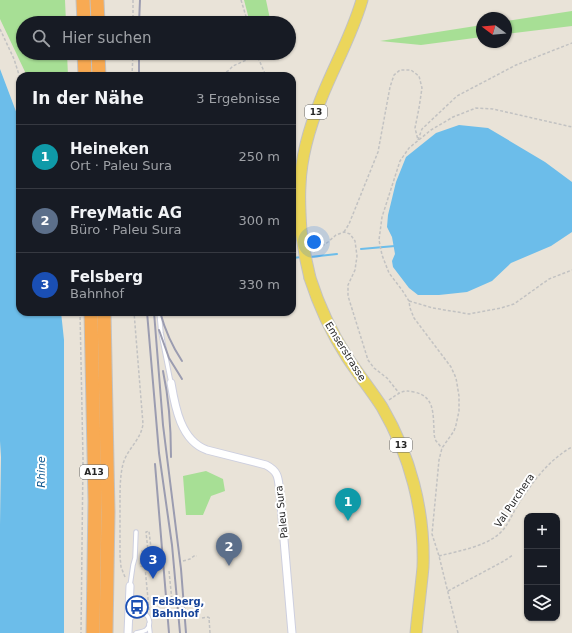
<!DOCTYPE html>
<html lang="de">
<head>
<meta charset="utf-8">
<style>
  :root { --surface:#171b24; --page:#20242c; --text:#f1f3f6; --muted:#9ea1a6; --line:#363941; --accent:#9fa8f5 }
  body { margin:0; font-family:"DejaVu Sans",sans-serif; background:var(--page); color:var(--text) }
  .controls { position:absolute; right:12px; bottom:12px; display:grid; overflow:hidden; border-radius:8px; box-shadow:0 1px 3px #0004 }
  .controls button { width:36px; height:36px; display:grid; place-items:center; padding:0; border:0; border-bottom:1px solid var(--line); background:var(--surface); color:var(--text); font:20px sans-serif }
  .compass { position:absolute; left:476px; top:12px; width:36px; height:36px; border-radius:50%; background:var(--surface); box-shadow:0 1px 3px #0004; rotate:286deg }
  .you { position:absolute; left:314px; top:242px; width:14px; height:14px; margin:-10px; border:3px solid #fff; border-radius:50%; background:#1a73e8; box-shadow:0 0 0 6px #1a73e833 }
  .badge { display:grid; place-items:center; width:26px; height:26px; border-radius:50%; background:var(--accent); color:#fff; font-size:13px; font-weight:700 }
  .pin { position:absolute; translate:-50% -33px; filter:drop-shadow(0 1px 2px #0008) }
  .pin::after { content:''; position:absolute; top:21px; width:14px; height:12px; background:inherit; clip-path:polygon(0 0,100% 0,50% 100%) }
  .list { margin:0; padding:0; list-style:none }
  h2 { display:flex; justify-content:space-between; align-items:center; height:52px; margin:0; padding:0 16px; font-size:17px }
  h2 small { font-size:13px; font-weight:400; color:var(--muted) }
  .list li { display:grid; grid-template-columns:26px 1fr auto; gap:12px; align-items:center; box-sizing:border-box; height:64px; padding:0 16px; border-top:1px solid var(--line) }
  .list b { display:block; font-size:15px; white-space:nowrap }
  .list p { margin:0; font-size:13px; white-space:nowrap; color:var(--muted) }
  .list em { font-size:13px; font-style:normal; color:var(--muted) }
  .icon { flex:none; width:22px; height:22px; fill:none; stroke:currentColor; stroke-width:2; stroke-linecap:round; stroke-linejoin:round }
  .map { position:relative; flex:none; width:572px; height:633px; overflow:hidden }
  .search { position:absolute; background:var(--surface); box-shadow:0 1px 3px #0004; left:16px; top:16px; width:280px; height:44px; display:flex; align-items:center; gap:10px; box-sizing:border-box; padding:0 14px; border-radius:22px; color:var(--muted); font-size:15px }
  .panel { position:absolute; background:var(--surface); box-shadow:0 1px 3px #0004; left:16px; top:72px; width:280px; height:244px; border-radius:12px }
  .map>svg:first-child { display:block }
  .green { fill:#a7df95 }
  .water { fill:#6cbdea }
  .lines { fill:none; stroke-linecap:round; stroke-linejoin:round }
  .stream { stroke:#6cbdea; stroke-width:2 }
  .lane-casing { stroke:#cdcfdf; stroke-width:5.5 }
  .street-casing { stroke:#cdcfdf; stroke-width:9 }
  .primary-casing { stroke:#c2c2c2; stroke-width:13 }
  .highway-casing { stroke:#c2c2c2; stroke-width:15 }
  .path { stroke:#c2c2c2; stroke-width:1.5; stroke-dasharray:3 2; stroke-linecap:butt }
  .lane { stroke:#fff; stroke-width:3.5 }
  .street { stroke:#fff; stroke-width:7 }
  .primary { stroke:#ebd65b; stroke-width:11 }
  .highway { stroke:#f8aa53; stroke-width:13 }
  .rail { stroke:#9b9cb0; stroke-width:2 }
  .primary-bridge-casing { stroke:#c2c2c2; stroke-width:13; stroke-linecap:butt }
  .primary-bridge { stroke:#ebd65b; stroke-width:11 }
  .labels { text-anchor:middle; stroke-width:4; stroke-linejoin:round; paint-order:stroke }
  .shield { fill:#fff; stroke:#676767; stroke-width:1 }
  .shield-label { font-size:9px; font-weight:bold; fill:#262626 }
  .street-label { font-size:10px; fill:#262626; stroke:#fff }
  .transit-label { font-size:10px; font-weight:bold; fill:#164399; stroke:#fff; text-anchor:start }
  .water-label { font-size:11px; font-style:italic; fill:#115990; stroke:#fff }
</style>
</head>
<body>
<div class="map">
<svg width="572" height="633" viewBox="0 0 572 633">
  <rect width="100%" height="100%" fill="#e9e3d8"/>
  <g class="green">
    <polygon points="0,0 65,0 66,23 23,23 23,53 67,53 68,76 27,76 0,19"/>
    <polygon points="244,0 266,0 270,19 273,23 250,23"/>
    <polygon points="572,11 572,26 506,34 506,21"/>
    <polygon points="482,25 482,37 421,45 380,41"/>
    <polygon points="206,471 223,479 225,491 211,496 203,515 186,515 183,476"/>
  </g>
  <g class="water">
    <polygon points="0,69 20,122 20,312 61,312 64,340 64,633 0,633 0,525 1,457 0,441"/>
    <polygon points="459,125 488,128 545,162 572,182 572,232 551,246 511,263 492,281 467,292 439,295 418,295 409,288 393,267 392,261 395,254 392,237 387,227 388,215 396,182 406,157 436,133"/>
  </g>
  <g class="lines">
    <g class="stream">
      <polyline points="361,249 395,246"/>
      <polyline points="310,257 337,254"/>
      <polyline points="292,258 302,257"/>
    </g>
    <g class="lane-casing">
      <g id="lane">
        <polyline points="159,312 161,333 171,383"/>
        <polyline points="130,586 133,565 135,558 136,532"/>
        <path d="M130,620C140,602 157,620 146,630C143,632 139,632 136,633"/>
        <polyline points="149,624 150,633"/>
      </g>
    </g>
    <g class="street-casing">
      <g id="street">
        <path d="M171,383C175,407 181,441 207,450L266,465C280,472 278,480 280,493L292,633"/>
        <polyline points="128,633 130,586"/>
      </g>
    </g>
    <g class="primary-casing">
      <g id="primary">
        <path d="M301,231C300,216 299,200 300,185C301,156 310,126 321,99C334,66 352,35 362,0"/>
        <path d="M310,278C319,306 331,332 347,357C358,374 371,390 382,407C410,455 425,511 423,567C421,589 418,611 416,633"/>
      </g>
    </g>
    <g class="highway-casing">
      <g id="highway">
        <polyline points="83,0 84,23"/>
        <polyline points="97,0 98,23"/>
        <polyline points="84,53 85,76"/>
        <polyline points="98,53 99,76"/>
        <polyline points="91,312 95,501 93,633"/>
        <polyline points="104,312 108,512 106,633"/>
      </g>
    </g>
    <g class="path">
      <polyline points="241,0 248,23"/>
      <polyline points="133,23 133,0"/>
      <polyline points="0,29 14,59 20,78"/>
      <polyline points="256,53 266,76"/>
      <polyline points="132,76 133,53"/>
      <polyline points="217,76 228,71 233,66 253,57 257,54"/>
      <polyline points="418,140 422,129 457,96 516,65 572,43"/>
      <polyline points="344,232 349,224 378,152 390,87 394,75 400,70 411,70 419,76 422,88 419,108 415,128 418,140"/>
      <polyline points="314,252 328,242 336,235 344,232 350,234 355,241 357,256 355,270 348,285 348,296 368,360 374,368 387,378 399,393"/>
      <polyline points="409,301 433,308 469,314 501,308 514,304 549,279 572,270"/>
      <polyline points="80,312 83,459 81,633"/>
      <path d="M389,400C398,394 402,389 414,392C434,396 433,412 434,429C434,433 434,437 436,441C438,443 440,446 442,448"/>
      <polyline points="141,551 148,551 146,532 149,531 151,548 156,553"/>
      <path d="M439,556C458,551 484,547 499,534C507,527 511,517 516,508C530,485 548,460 572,447"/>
      <polyline points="183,561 190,559 194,556 197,556"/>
      <polyline points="169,571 172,601"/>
      <path d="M125,577L121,567L120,556C120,538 120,519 120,501C120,489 120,476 123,464C127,449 141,440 143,424L134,312"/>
      <polyline points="448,591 504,561 513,555"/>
      <polyline points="168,602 175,601"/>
      <polyline points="149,610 145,567 140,566 142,554 156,553"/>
      <polyline points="202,618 208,617 209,618"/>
      <polyline points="210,633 209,618 210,618"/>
      <polyline points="458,633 439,556 432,534 439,460 442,448 454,431 456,425 459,411 459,396 456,378 451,367 414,318 410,308 409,301 402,290 389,273 382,255 379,240 382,217 400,161 409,148 431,130 453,117 476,108 493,109 572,127"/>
    </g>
    <use href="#lane" class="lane"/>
    <use href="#street" class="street"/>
    <use href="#primary" class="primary"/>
    <use href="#highway" class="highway"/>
    <g class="rail">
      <polyline points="139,23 140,0"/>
      <polyline points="139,76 139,53"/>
      <polyline points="147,312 159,453 172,545 180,633"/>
      <polyline points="154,312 163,425 181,569 186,633"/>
      <path d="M160,312C165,330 172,346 182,361"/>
      <polyline points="159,330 169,358 182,379"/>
      <path d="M163,371C169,399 171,428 171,457"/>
      <polyline points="155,464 169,633"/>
    </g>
    <g class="primary-bridge-casing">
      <polyline id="primary-bridge" points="301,231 306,260 310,278"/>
    </g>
    <use href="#primary-bridge" class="primary-bridge"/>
  </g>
  <defs>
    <g id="bus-ring" transform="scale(1.15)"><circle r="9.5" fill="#fff" stroke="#1a4fb4" stroke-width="1.5"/><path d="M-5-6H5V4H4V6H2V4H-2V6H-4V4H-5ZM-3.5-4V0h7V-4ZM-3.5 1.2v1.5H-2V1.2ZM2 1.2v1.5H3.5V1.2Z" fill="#1a4fb4"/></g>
  </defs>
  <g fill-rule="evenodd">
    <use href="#bus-ring" x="137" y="607"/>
  </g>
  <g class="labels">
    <g class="shield">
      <rect x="305" y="105" width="22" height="14" rx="3"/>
      <rect x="390" y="438" width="22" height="14" rx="3"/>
      <rect x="80" y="465" width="28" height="14" rx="3"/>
    </g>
    <g class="shield-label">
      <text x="316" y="115">13</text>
      <text x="401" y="448">13</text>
      <text x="94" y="475">A13</text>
    </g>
    <g class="street-label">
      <text transform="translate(346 351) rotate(58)" y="4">Emserstrasse</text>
      <text transform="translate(514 500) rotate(-56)" y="4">Val Purchera</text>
      <text transform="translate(281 512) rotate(-96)" y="4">Paleu Sura</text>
    </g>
    <g class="transit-label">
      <text x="152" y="605">Felsberg,<tspan x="152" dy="12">Bahnhof</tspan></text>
    </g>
    <g class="water-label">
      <text transform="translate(41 472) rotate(-90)" y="4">Rhine</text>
    </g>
  </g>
</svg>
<div class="controls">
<button>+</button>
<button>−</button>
<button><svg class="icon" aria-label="layers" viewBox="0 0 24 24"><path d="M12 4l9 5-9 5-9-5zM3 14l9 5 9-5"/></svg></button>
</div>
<svg class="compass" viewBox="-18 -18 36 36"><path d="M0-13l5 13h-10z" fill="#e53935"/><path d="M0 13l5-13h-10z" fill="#9ea1a6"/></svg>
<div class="you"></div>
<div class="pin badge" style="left:348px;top:521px;background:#0f9aa8">1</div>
<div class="pin badge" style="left:229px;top:566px;background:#5c6f8a">2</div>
<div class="pin badge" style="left:153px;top:579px;background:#1a4fb4">3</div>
<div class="search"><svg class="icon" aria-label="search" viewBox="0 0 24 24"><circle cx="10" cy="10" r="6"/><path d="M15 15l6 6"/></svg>Hier suchen</div>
<section class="panel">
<h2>In der Nähe<small>3 Ergebnisse</small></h2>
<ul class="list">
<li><span class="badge" style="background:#0f9aa8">1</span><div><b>Heineken</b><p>Ort · Paleu Sura</p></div><em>250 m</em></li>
<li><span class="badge" style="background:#5c6f8a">2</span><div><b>FreyMatic AG</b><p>Büro · Paleu Sura</p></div><em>300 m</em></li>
<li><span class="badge" style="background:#1a4fb4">3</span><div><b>Felsberg</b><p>Bahnhof</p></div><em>330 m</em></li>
</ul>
</section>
</div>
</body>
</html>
